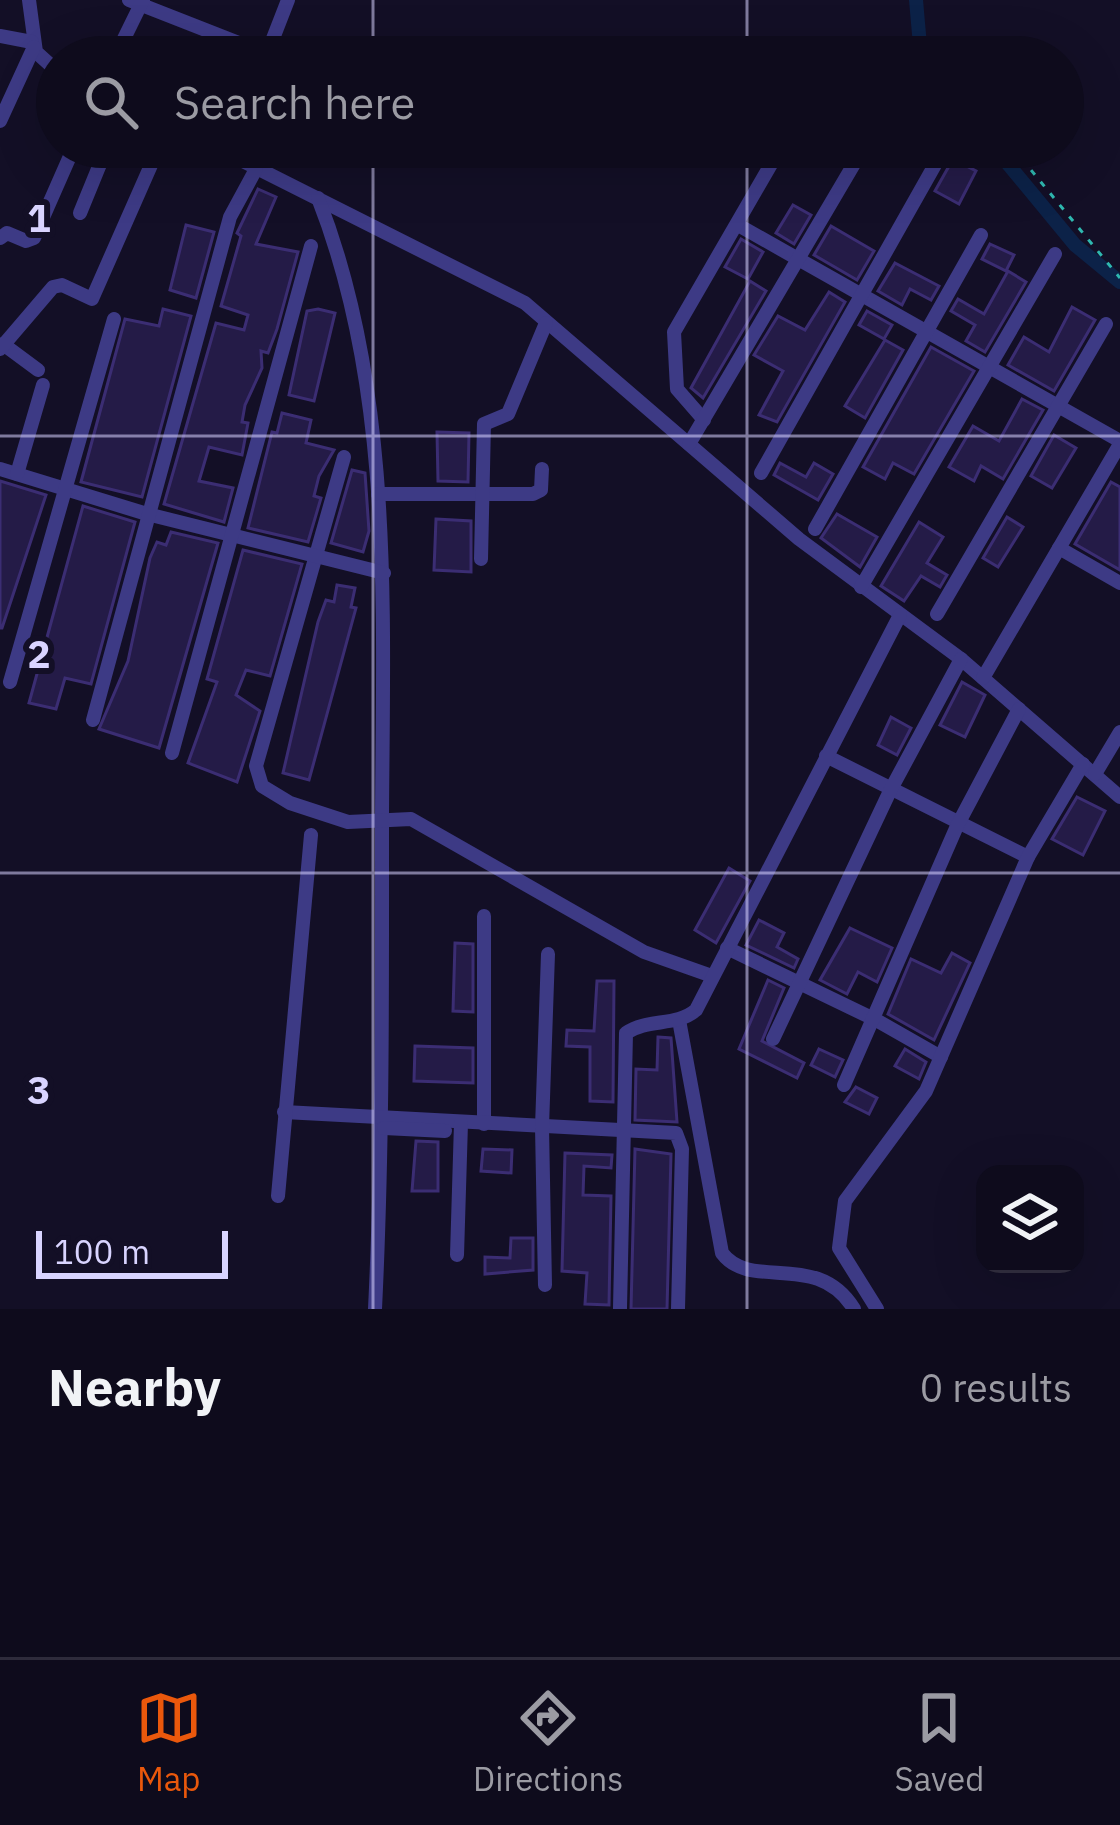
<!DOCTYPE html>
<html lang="en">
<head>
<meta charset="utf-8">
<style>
  :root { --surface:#0e0b1c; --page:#1c1929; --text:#f1f3f6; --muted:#9b9ba3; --line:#2e2b3b; --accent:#ea580c }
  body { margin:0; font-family:"IBM Plex Sans",sans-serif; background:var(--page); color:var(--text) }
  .controls { position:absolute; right:36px; bottom:36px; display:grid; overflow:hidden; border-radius:24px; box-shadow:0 12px 48px #0002 }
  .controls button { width:108px; height:108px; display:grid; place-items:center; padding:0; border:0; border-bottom:3px solid var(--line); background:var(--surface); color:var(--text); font:60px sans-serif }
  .scale { position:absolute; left:36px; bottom:30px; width:192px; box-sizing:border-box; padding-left:12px; border:6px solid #d9d4ff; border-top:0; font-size:33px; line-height:42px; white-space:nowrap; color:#d9d4ff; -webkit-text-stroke:9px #130f26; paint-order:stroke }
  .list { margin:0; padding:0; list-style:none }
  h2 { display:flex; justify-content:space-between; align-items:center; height:156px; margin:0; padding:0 48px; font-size:51px }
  h2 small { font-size:39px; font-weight:400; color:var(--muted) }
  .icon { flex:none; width:66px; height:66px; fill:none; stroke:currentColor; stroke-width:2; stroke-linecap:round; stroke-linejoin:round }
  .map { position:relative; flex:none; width:1120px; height:1309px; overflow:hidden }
  .search { position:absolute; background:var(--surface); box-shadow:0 12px 48px #0002; left:36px; right:36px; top:36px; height:132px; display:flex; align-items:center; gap:30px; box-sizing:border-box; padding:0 42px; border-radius:66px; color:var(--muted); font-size:45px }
  .sheet { height:348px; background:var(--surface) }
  nav { display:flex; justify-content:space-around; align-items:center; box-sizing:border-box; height:168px; border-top:3px solid var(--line); background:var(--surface); font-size:33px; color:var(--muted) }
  nav a { display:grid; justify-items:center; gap:6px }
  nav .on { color:var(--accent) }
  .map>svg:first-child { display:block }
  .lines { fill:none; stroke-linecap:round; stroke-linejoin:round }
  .canal { stroke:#0c2248; stroke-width:14 }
  .building { fill:#241b47; stroke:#3b2d73; stroke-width:3 }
  .path { stroke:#2fb8b0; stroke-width:3; stroke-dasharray:6 9; stroke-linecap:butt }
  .minor { stroke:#3d3a85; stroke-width:14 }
  .grid { fill:none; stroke:#d9d4ff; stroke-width:3; stroke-opacity:0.55 }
  .grid-label { font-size:39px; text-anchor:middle; font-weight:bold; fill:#d9d4ff; stroke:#130f26; stroke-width:12; stroke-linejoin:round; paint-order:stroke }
</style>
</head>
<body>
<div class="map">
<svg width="1120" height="1309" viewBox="0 0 1120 1309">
  <rect width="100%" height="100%" fill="#130f26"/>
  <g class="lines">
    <g class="canal">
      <polyline points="916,0 921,57"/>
      <polyline points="994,147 1075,245 1120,282"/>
    </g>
  </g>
  <g class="building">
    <polygon points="953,159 976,171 959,204 935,191"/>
    <polygon points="258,189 276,197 256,244 298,252 277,329 268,353 261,351 262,368 245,405 242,422 248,423 242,455 209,447 199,481 233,488 224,522 164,504 216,323 244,330 248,315 221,306 241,236 237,233"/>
    <polygon points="793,205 811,215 794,244 776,233"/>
    <polygon points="186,225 214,232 196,298 170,290"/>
    <polygon points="831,226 874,251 857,280 814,255"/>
    <polygon points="741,239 763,252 748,279 725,267"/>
    <polygon points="990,244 1014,255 1006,271 982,259"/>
    <polygon points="895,263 939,286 931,300 910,289 902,305 878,291"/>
    <polygon points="1008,271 1026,282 985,352 966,341 975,325 951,311 958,299 984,314"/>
    <polygon points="750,281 766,291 703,398 691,388"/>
    <polygon points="829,292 845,302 777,422 759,415 783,371 754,355 778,316 805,330"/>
    <polygon points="1072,307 1095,320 1054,391 1008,365 1024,337 1049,352"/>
    <polygon points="163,309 191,316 142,497 81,482 125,319 159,326"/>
    <polygon points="318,309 335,313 314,401 289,395 307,311"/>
    <polygon points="867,311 892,325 884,339 859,325"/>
    <polygon points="885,340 903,350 865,418 845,406"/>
    <polygon points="931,347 974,371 914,474 893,463 885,479 863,467"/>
    <polygon points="1022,399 1043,410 1003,479 981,466 974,481 949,467 973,426 999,441"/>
    <polygon points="282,413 311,420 306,443 334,450 319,476 314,496 321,498 308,542 248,528 272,432 277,433"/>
    <polygon points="437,432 469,433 468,482 438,481"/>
    <polygon points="1054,435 1076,448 1052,488 1031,476"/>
    <polygon points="780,463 806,477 814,463 833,474 818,500 774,475"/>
    <polygon points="352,470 365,473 369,531 363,552 331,543"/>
    <polygon points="0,481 46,495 2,628 0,628"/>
    <polygon points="1111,482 1120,487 1120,570 1075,544"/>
    <polygon points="83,506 135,522 91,684 65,678 56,709 29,703"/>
    <polygon points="837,514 877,537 860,567 821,538"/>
    <polygon points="1007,517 1023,527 998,567 983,558"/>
    <polygon points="436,519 471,521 471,572 434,570"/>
    <polygon points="919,522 943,537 927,563 947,575 940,587 921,576 904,601 881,586"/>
    <polygon points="171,532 218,543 159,748 99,729 128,661 150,558 157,542 166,545"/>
    <polygon points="243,550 302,564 270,676 246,670 236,695 260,711 237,782 188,763 217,682 207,679"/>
    <polygon points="337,585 355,588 351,607 356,608 309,780 283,773 318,622 326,600 334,602"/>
    <polygon points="962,682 985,695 965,737 940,725"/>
    <polygon points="891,717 911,728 897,755 878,745"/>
    <polygon points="1077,797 1105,811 1083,855 1052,839"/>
    <polygon points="729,868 750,881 716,943 695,930"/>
    <polygon points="759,920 784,933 777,947 798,959 794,968 746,945"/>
    <polygon points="850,928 892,948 877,982 858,972 847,994 820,980"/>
    <polygon points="455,943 473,944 473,1012 453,1011"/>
    <polygon points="952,953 970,963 934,1040 888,1014 911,959 941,973"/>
    <polygon points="768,980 784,988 762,1041 804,1063 797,1078 739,1049"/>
    <polygon points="597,981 614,981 613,1102 590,1101 590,1047 566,1046 567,1030 594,1031"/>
    <polygon points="658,1037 671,1038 677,1122 635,1120 636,1069 657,1070"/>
    <polygon points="415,1046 473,1048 473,1083 414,1081"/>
    <polygon points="819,1049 843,1060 835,1077 811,1065"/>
    <polygon points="905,1049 926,1062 919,1079 895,1066"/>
    <polygon points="856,1087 877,1098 869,1114 845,1102"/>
    <polygon points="416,1141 438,1142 438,1191 412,1191"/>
    <polygon points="483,1149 512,1150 511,1173 481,1171"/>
    <polygon points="635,1149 671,1154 667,1309 631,1309"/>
    <polygon points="565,1153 612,1155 611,1168 584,1166 583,1195 611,1196 609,1305 585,1304 587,1273 562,1271"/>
    <polygon points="511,1238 533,1238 533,1270 485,1274 485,1257 510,1258"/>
  </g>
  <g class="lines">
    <polyline class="path" points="1012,147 1120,278"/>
    <g class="minor">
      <polyline points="29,0 36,52 57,71"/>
      <polyline points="129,0 267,54 288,0"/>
      <polyline points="0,36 32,42"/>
      <polyline points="115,57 143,0"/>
      <polyline points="0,121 34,47"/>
      <polyline points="215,147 525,303 799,539 961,659 1120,797"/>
      <path d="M318,198C394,391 383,615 382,818C382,982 383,1145 375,1309"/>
      <polyline points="80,213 107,147"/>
      <polyline points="738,225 1120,441"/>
      <polyline points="0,238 7,233 26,241 34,238 74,147"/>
      <polyline points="3,344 38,370"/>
      <polyline points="0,349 53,287 62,285 92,299 159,147"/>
      <polyline points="704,420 677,389 674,332 781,147"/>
      <polyline points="689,444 864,147"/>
      <polyline points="344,457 256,766 262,786 290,803 348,822 411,819 644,952 712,976"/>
      <polyline points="0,469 147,514 384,573"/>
      <polyline points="761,473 945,147"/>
      <polyline points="17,474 43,385"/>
      <polyline points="378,494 533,494 541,490 542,469"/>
      <polyline points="815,529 981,235"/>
      <polyline points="1059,548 1120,583"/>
      <polyline points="481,559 484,424 508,414 546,323"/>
      <polyline points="861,587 1055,254"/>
      <polyline points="937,614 1106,324"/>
      <polyline points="983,678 1120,444"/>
      <polyline points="10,682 114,319"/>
      <polyline points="93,720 230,217 256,169"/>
      <polyline points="172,753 311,246"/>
      <polyline points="826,756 1028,857"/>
      <polyline points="1095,774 1120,732"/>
      <polyline points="484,916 484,1124"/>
      <polyline points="727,948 876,1020 941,1057"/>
      <path d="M679,1020L722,1253C751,1292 817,1249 854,1309"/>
      <polyline points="773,1039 890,791 961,659"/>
      <polyline points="844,1085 957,826 1019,709"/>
      <polyline points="284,1112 676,1133 682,1149 678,1309"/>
      <polyline points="384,1128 445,1131"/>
      <polyline points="278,1196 311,835"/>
      <polyline points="457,1255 461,1123"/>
      <polyline points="545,1285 542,1127 548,954"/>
      <path d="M620,1308L626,1033C648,1018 676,1027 696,1010L900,615"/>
      <polyline points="877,1309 839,1248 845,1201 926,1091 1028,857 1083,764"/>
    </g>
  </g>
  <path class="grid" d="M373,0V57M747,0V57M373,147V1309M747,147V1309M0,436H1120M0,873H1120"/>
  <g class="grid-label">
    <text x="39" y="232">1</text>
    <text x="39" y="668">2</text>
    <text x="39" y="1104">3</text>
  </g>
</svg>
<div class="controls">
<button><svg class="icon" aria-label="layers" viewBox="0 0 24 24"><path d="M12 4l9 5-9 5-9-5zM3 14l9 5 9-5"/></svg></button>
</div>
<div class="scale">100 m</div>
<div class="search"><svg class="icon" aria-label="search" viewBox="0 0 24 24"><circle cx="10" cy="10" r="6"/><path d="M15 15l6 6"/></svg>Search here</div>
</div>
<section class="sheet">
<h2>Nearby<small>0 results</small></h2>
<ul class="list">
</ul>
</section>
<nav>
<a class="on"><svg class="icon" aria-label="map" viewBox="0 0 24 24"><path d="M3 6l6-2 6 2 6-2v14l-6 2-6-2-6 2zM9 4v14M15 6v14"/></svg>Map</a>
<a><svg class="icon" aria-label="directions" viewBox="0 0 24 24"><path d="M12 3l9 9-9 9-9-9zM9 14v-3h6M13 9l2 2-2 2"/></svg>Directions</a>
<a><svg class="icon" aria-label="saved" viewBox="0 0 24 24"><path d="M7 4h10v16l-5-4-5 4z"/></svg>Saved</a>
</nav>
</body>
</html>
